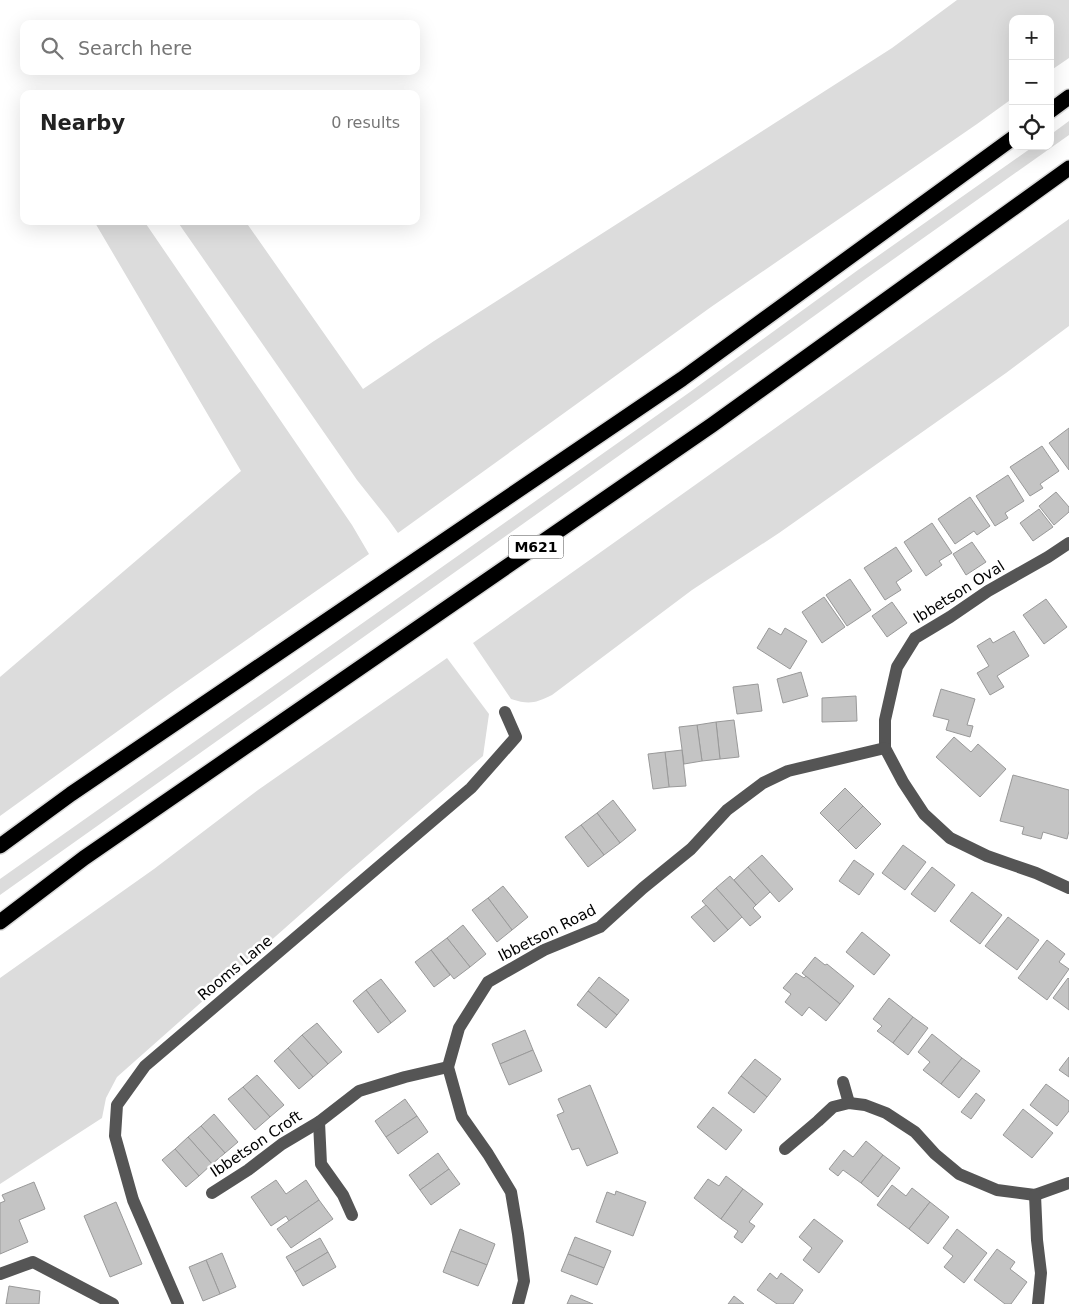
<!DOCTYPE html>
<html lang="en">
<head>
<meta charset="utf-8">
<style>
  :root { --surface:#fff; --page:#f6f6f6; --text:#222; --muted:#767676; --line:#e0e0e0 }
  body { margin:0; font-family:"DejaVu Sans",sans-serif; background:var(--page); color:var(--text) }
  .controls { position:absolute; right:15px; top:15px; display:grid; overflow:hidden; border-radius:10px; box-shadow:0 5px 20px #0002 }
  .controls button { width:45px; height:45px; display:grid; place-items:center; padding:0; border:0; border-bottom:1px solid var(--line); background:var(--surface); color:var(--text); font:25px sans-serif }
  .list { margin:0; padding:0; list-style:none }
  h2 { display:flex; justify-content:space-between; align-items:center; height:65px; margin:0; padding:0 20px; font-size:21px }
  h2 small { font-size:16px; font-weight:400; color:var(--muted) }
  .icon { flex:none; width:28px; height:28px; fill:none; stroke:currentColor; stroke-width:2; stroke-linecap:round; stroke-linejoin:round }
  .map { position:relative; flex:none; width:1069px; height:1304px; overflow:hidden }
  .search { position:absolute; background:var(--surface); box-shadow:0 5px 20px #0002; left:20px; top:20px; width:400px; height:55px; display:flex; align-items:center; gap:12px; box-sizing:border-box; padding:0 18px; border-radius:10px; color:var(--muted); font-size:19px }
  .panel { position:absolute; background:var(--surface); box-shadow:0 5px 20px #0002; left:20px; top:90px; width:400px; height:135px; border-radius:10px }
  .map>svg:first-child { display:block }
  .green { fill:#dcdcdc }
  .building { fill:#c4c4c4; stroke:#999 }
  .lines { fill:none; stroke-linecap:round; stroke-linejoin:round }
  .highway-casing { stroke:#dbdbdb; stroke-width:18 }
  .minor { stroke:#555; stroke-width:12 }
  .highway { stroke:#000; stroke-width:15 }
  .labels { text-anchor:middle; stroke-width:5; stroke-linejoin:round; paint-order:stroke }
  .shield { fill:#fff; stroke:#4c4c4c; stroke-width:1 }
  .shield-label { font-size:14px; font-weight:bold; fill:#000 }
  .street-label { font-size:15px; fill:#000; stroke:#fff }
</style>
</head>
<body>
<div class="map">
<svg width="1069" height="1304" viewBox="0 0 1069 1304">
  <rect width="100%" height="100%" fill="#fff"/>
  <g class="green">
    <polygon points="957,0 1069,0 1069,58 1050,71 1050,19 1013,19 1013,98 977,124 711,307 398,533 388,519 357,480 177,221 244,221 248,225 363,389 434,341 892,48"/>
    <polygon points="1069,121 1069,135 864,280 696,401 0,895 0,879 690,392 858,270 1034,146 1050,146 1050,135"/>
    <path d="M1069,219V326L1006,373L779,533L692,590L552,695C535,703 530,705 511,699L473,643Z"/>
    <polygon points="94,221 144,221 352,525 369,554 172,692 0,816 0,677 241,471"/>
    <polygon points="447,658 489,714 483,756 346,874 117,1077 106,1098 102,1118 0,1184 0,978 154,869 258,790"/>
  </g>
  <g class="building">
    <polygon points="1069,428 1069,470 1049,443"/>
    <polygon points="1042,446 1059,471 1040,484 1043,488 1030,496 1010,467"/>
    <polygon points="1008,475 1024,501 1005,513 1008,518 995,526 976,496"/>
    <polygon points="1056,492 1069,507 1069,512 1054,525 1039,506"/>
    <polygon points="970,497 990,526 977,535 974,531 955,544 938,519"/>
    <polygon points="1039,509 1053,527 1033,541 1020,523"/>
    <polygon points="932,523 952,553 939,561 942,565 926,576 904,542"/>
    <polygon points="972,542 986,562 966,575 953,554"/>
    <polygon points="896,547 912,571 896,582 901,590 885,600 864,568"/>
    <polygon points="850,579 871,610 847,626 826,595"/>
    <polygon points="824,597 845,627 822,643 802,612"/>
    <polygon points="1046,599 1067,627 1044,644 1023,615"/>
    <polygon points="892,602 907,623 887,637 872,616"/>
    <polygon points="769,628 781,635 785,628 807,641 790,669 757,648"/>
    <polygon points="1014,631 1029,656 997,676 1004,687 990,695 977,673 989,666 977,646 990,638 993,643"/>
    <polygon points="801,672 808,696 783,703 777,679"/>
    <polygon points="758,684 762,711 737,714 733,687"/>
    <polygon points="941,689 975,699 967,725 973,726 970,737 946,730 949,720 933,716"/>
    <polygon points="856,696 857,721 822,722 822,698"/>
    <polygon points="734,720 739,757 720,759 716,722"/>
    <polygon points="716,722 720,759 702,761 697,725"/>
    <polygon points="697,725 702,761 684,764 679,727"/>
    <polygon points="954,737 971,752 978,744 1006,769 980,797 936,757"/>
    <polygon points="682,750 686,786 669,787 665,752"/>
    <polygon points="665,752 669,787 653,789 648,754"/>
    <polygon points="1013,775 1069,790 1069,831 1067,839 1043,832 1041,839 1022,834 1024,827 1000,821"/>
    <polygon points="845,788 863,806 838,831 820,813"/>
    <polygon points="613,800 636,830 620,843 597,813"/>
    <polygon points="863,806 881,824 856,849 838,831"/>
    <polygon points="597,813 620,843 604,855 581,825"/>
    <polygon points="581,825 604,855 588,867 565,837"/>
    <polygon points="903,845 926,862 905,890 882,873"/>
    <polygon points="762,855 793,889 779,902 748,867"/>
    <polygon points="854,860 874,874 859,895 839,881"/>
    <polygon points="748,867 770,892 756,905 734,880"/>
    <polygon points="932,867 955,885 935,912 911,894"/>
    <polygon points="730,876 756,905 753,908 761,917 750,926 716,888"/>
    <polygon points="503,886 528,917 512,930 488,898"/>
    <polygon points="716,888 742,917 728,930 702,901"/>
    <polygon points="972,892 1002,915 980,944 950,921"/>
    <polygon points="488,898 512,930 497,942 472,910"/>
    <polygon points="706,905 728,930 714,942 691,917"/>
    <polygon points="1008,917 1039,940 1017,970 985,946"/>
    <polygon points="463,925 486,954 470,967 447,938"/>
    <polygon points="862,932 890,955 874,975 846,952"/>
    <polygon points="447,938 470,967 454,979 431,950"/>
    <polygon points="1047,940 1065,954 1059,962 1069,969 1047,1000 1018,978"/>
    <polygon points="431,950 450,975 434,987 415,962"/>
    <polygon points="815,957 825,965 827,964 854,986 840,1004 802,973"/>
    <polygon points="796,973 804,978 806,976 840,1004 826,1021 809,1007 802,1016 785,1002 791,994 783,988"/>
    <polygon points="599,977 629,1000 617,1015 588,991"/>
    <polygon points="1068,978 1069,979 1069,1010 1053,998"/>
    <polygon points="381,979 406,1011 391,1023 366,990"/>
    <polygon points="366,990 391,1023 378,1033 353,1001"/>
    <polygon points="588,991 617,1015 606,1028 577,1005"/>
    <polygon points="889,998 913,1017 893,1043 877,1031 882,1026 873,1019"/>
    <polygon points="913,1017 928,1028 908,1055 893,1043"/>
    <polygon points="317,1023 342,1052 328,1064 302,1035"/>
    <polygon points="525,1030 533,1050 500,1064 492,1044"/>
    <polygon points="932,1034 962,1058 941,1084 923,1070 930,1062 918,1052"/>
    <polygon points="302,1035 328,1064 313,1077 288,1048"/>
    <polygon points="288,1048 313,1077 299,1089 274,1061"/>
    <polygon points="533,1050 542,1071 509,1085 500,1064"/>
    <polygon points="1069,1057 1069,1077 1059,1070"/>
    <polygon points="962,1058 980,1071 959,1098 941,1084"/>
    <polygon points="755,1059 781,1079 767,1097 741,1076"/>
    <polygon points="257,1075 284,1105 270,1117 243,1087"/>
    <polygon points="741,1076 767,1097 754,1113 728,1093"/>
    <polygon points="1046,1084 1069,1101 1069,1111 1057,1126 1030,1105"/>
    <polygon points="590,1085 618,1153 587,1166 579,1148 572,1150 557,1115 564,1112 558,1099"/>
    <polygon points="243,1087 270,1117 255,1130 228,1099"/>
    <polygon points="976,1093 985,1100 971,1119 961,1112"/>
    <polygon points="405,1099 417,1116 386,1137 375,1121"/>
    <polygon points="713,1107 742,1130 726,1150 697,1127"/>
    <polygon points="1023,1109 1053,1133 1032,1158 1003,1135"/>
    <polygon points="214,1114 238,1142 225,1153 201,1126"/>
    <polygon points="417,1116 428,1132 398,1154 386,1137"/>
    <polygon points="201,1126 225,1153 212,1164 188,1137"/>
    <polygon points="188,1137 212,1164 199,1176 175,1149"/>
    <polygon points="866,1141 883,1155 861,1183 843,1170 838,1176 829,1169 844,1150 853,1157"/>
    <polygon points="175,1149 199,1176 186,1187 162,1160"/>
    <polygon points="438,1153 449,1169 420,1190 409,1175"/>
    <polygon points="883,1155 900,1168 878,1197 861,1183"/>
    <polygon points="449,1169 460,1184 431,1205 420,1190"/>
    <polygon points="726,1176 743,1189 721,1219 694,1198 708,1179 719,1186"/>
    <polygon points="276,1180 286,1194 306,1180 319,1200 289,1221 286,1216 271,1226 251,1197"/>
    <polygon points="34,1182 45,1209 19,1220 28,1242 0,1254 0,1203 5,1201 2,1195"/>
    <polygon points="892,1185 906,1196 912,1188 930,1202 909,1229 877,1205"/>
    <polygon points="743,1189 763,1204 749,1222 755,1226 742,1243 734,1237 738,1231 721,1219"/>
    <polygon points="616,1191 646,1202 633,1236 596,1222 607,1192 615,1195"/>
    <polygon points="319,1200 333,1219 291,1248 277,1229"/>
    <polygon points="116,1202 142,1264 110,1277 84,1216"/>
    <polygon points="930,1202 949,1217 928,1244 909,1229"/>
    <polygon points="814,1219 843,1241 819,1273 803,1260 812,1248 799,1237"/>
    <polygon points="460,1229 495,1244 487,1265 451,1251"/>
    <polygon points="957,1229 987,1253 964,1283 944,1267 953,1256 943,1248"/>
    <polygon points="575,1237 611,1251 604,1268 568,1254"/>
    <polygon points="320,1238 328,1252 295,1272 286,1257"/>
    <polygon points="997,1249 1015,1262 1010,1269 1027,1282 1011,1304 1005,1304 974,1280"/>
    <polygon points="451,1251 487,1265 478,1286 443,1272"/>
    <polygon points="328,1252 336,1267 303,1286 295,1272"/>
    <polygon points="222,1253 236,1287 220,1294 206,1260"/>
    <polygon points="568,1254 604,1268 597,1285 561,1271"/>
    <polygon points="206,1260 220,1294 203,1301 189,1267"/>
    <polygon points="770,1273 777,1279 781,1273 803,1290 793,1304 777,1304 757,1290"/>
    <polygon points="9,1286 40,1291 39,1304 6,1304"/>
    <polygon points="571,1295 593,1304 567,1304"/>
    <polygon points="734,1296 744,1304 728,1304"/>
  </g>
  <g class="lines">
    <g class="highway-casing">
      <g id="highway">
        <polyline points="1050,111 1069,97"/>
        <polyline points="0,846 71,794 682,379 1013,138"/>
        <polyline points="0,922 84,858 712,425 1069,168"/>
      </g>
    </g>
    <g class="minor">
      <polyline points="1069,543 1048,557 988,591 950,617 915,638 897,667 885,720 885,748 903,782 924,814 950,838 987,856 1036,873 1069,888"/>
      <polyline points="843,1082 849,1103"/>
      <polyline points="319,1122 321,1164 343,1195 352,1215"/>
      <polyline points="785,1149 818,1121 833,1107 849,1103 865,1105 886,1113 915,1132 935,1154 959,1174 997,1190 1035,1195 1069,1183"/>
      <polyline points="212,1193 248,1170 282,1144 319,1122 359,1091 405,1077 448,1067"/>
      <polyline points="1035,1195 1037,1240 1041,1273 1038,1304"/>
      <polyline points="0,1274 33,1262 113,1304"/>
      <polyline points="178,1304 133,1200 115,1136 117,1105 145,1066 471,788 516,737 505,712"/>
      <polyline points="518,1304 524,1281 518,1234 511,1192 488,1154 462,1117 448,1067 459,1028 488,982 544,950 600,927 643,888 691,849 727,810 763,783 788,771 885,748"/>
    </g>
    <use href="#highway" class="highway"/>
  </g>
  <g class="labels">
    <rect class="shield" x="508.5" y="535.5" width="55" height="23" rx="4"/>
    <g class="shield-label">
      <text x="536" y="552">M621</text>
    </g>
    <g class="street-label">
      <text transform="translate(959 592) rotate(-32)" y="5">Ibbetson Oval</text>
      <text transform="translate(547 933) rotate(-27)" y="5">Ibbetson Road</text>
      <text transform="translate(235 968) rotate(-40)" y="5">Rooms Lane</text>
      <text transform="translate(256 1144) rotate(-34)" y="5">Ibbetson Croft</text>
    </g>
  </g>
</svg>
<div class="controls">
<button>+</button>
<button>−</button>
<button><svg class="icon" aria-label="locate" viewBox="0 0 24 24"><circle cx="12" cy="12" r="6"/><path d="M12 2v4M12 18v4M2 12h4M18 12h4"/></svg></button>
</div>
<div class="search"><svg class="icon" aria-label="search" viewBox="0 0 24 24"><circle cx="10" cy="10" r="6"/><path d="M15 15l6 6"/></svg>Search here</div>
<section class="panel">
<h2>Nearby<small>0 results</small></h2>
<ul class="list">
</ul>
</section>
</div>
</body>
</html>
